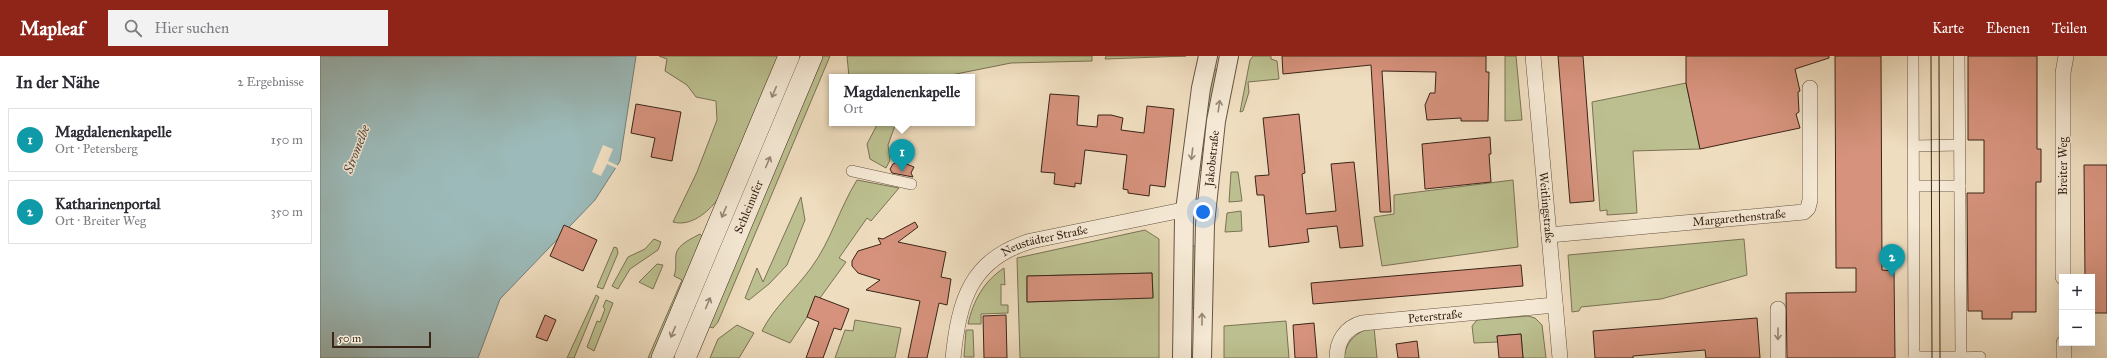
<!DOCTYPE html>
<html lang="de">
<head>
<meta charset="utf-8">
<style>
  :root { --surface:#fff; --page:#f2f2f3; --text:#2b2b33; --muted:#7c7c81; --line:#e1e1e2; --accent:#8f2418 }
  body { margin:0; font-family:"IM FELL Great Primer",serif; background:var(--page); color:var(--text) }
  .controls { position:absolute; right:12px; bottom:12px; display:grid; overflow:hidden; border-radius:0px; box-shadow:0 4px 16px #0002 }
  .controls button { width:36px; height:36px; display:grid; place-items:center; padding:0; border:0; border-bottom:1px solid var(--line); background:var(--surface); color:var(--text); font:20px sans-serif }
  .scale { position:absolute; left:12px; bottom:10px; width:99px; box-sizing:border-box; padding-left:4px; border:2px solid #3a2517; border-top:0; font-size:11px; line-height:14px; white-space:nowrap; color:#3a2517; -webkit-text-stroke:3px #f5e9d5; paint-order:stroke }
  .you { position:absolute; left:883px; top:156px; width:14px; height:14px; margin:-10px; border:3px solid #fff; border-radius:50%; background:#1a73e8; box-shadow:0 0 0 6px #1a73e833 }
  .badge { display:grid; place-items:center; width:26px; height:26px; border-radius:50%; background:var(--accent); color:#fff; font-size:13px; font-weight:700 }
  .pin { position:absolute; translate:-50% -33px; filter:drop-shadow(0 1px 2px #0008) }
  .pin::after { content:''; position:absolute; top:21px; width:14px; height:12px; background:inherit; clip-path:polygon(0 0,100% 0,50% 100%) }
  .popup { position:absolute; left:509px; top:18px; width:146px; height:52px; box-sizing:border-box; display:grid; place-content:center; border-radius:0px; background:var(--surface); filter:drop-shadow(0 1px 3px #0005); font-size:13px; white-space:nowrap; color:var(--muted) }
  .popup b { font-size:15px; color:var(--text) }
  .popup::after { content:''; position:absolute; left:50%; top:100%; margin-left:-8px; border:8px solid transparent; border-top-color:var(--surface) }
  .list { margin:0; padding:0; list-style:none }
  h2 { display:flex; justify-content:space-between; align-items:center; height:52px; margin:0; padding:0 16px; font-size:17px }
  h2 small { font-size:13px; font-weight:400; color:var(--muted) }
  .list li { display:grid; grid-template-columns:26px 1fr auto; gap:12px; align-items:center; box-sizing:border-box; height:64px; margin:0 8px 8px; padding:0 8px; border:1px solid var(--line); border-radius:0px }
  .list b { display:block; font-size:15px; white-space:nowrap }
  .list p { margin:0; font-size:13px; white-space:nowrap; color:var(--muted) }
  .list em { font-size:13px; font-style:normal; color:var(--muted) }
  .icon { flex:none; width:22px; height:22px; fill:none; stroke:currentColor; stroke-width:2; stroke-linecap:round; stroke-linejoin:round }
  .map { position:relative; flex:none; width:1787px; height:302px; overflow:hidden }
  header { display:flex; align-items:center; gap:24px; box-sizing:border-box; height:56px; padding:0 20px; background:var(--accent); color:#fff }
  header strong { font-size:19px }
  nav { display:flex; gap:22px; margin-inline-start:auto; font-size:14px }
  .search { width:280px; height:36px; background:var(--page); display:flex; align-items:center; gap:10px; box-sizing:border-box; padding:0 14px; border-radius:0px; color:var(--muted); font-size:15px }
  main { display:flex }
  aside { flex:1; background:var(--surface) }
  .map>svg:first-child { display:block }
  .green { fill:#bcc090; stroke:#7b7254; fill-rule:evenodd }
  .water { fill:#9cbab9; stroke:#757e78 }
  .pier { fill:#efddbf }
  .building { fill:#d6927d; stroke:#3a2517 }
  .lines { fill:none; stroke-linecap:round; stroke-linejoin:round }
  .pedestrian-casing { stroke:#675341; stroke-width:12 }
  .minor-casing { stroke:#675341; stroke-width:16 }
  .tertiary-casing { stroke:#675341; stroke-width:20 }
  .secondary-casing { stroke:#3a2517; stroke-width:22 }
  .pedestrian { stroke:#f5e9d5; stroke-width:11 }
  .minor { stroke:#f5e9d5; stroke-width:15 }
  .tertiary { stroke:#f5e9d5; stroke-width:18 }
  .secondary { stroke:#f5e9d5; stroke-width:21 }
  .tram { stroke:#3a2517; stroke-width:1 }
  .oneway { stroke:#988776 }
  .labels { text-anchor:middle; stroke-width:3; stroke-linejoin:round; paint-order:stroke }
  .street-label { font-size:12px; fill:#3a2517; stroke:#f5e9d5 }
  .water-label { font-size:13px; font-style:italic; fill:#524a40; stroke:#f5e9d5 }
</style>
</head>
<body>
<header>
<strong>Mapleaf</strong>
<div class="search"><svg class="icon" aria-label="search" viewBox="0 0 24 24"><circle cx="10" cy="10" r="6"/><path d="M15 15l6 6"/></svg>Hier suchen</div>
<nav><a>Karte</a><a>Ebenen</a><a>Teilen</a></nav>
</header>
<main>
<aside>
<h2>In der Nähe<small>2 Ergebnisse</small></h2>
<ul class="list">
<li><span class="badge" style="background:#0f9aa8">1</span><div><b>Magdalenenkapelle</b><p>Ort · Petersberg</p></div><em>150 m</em></li>
<li><span class="badge" style="background:#0f9aa8">2</span><div><b>Katharinenportal</b><p>Ort · Breiter Weg</p></div><em>350 m</em></li>
</ul>
</aside>
<div class="map">
<svg width="1787" height="302" viewBox="0 0 1787 302">
  <rect width="100%" height="100%" fill="#efddbf"/>
  <filter id="stains"><feTurbulence type="fractalNoise" baseFrequency=".005" numOctaves="4"/><feColorMatrix values="0 0 0 0 .2 0 0 0 0 .09 0 0 0 0 .02 0 0 0 .5 -.17"/></filter>
  <radialGradient id="worn" r=".72"><stop offset=".6" stop-color="#630" stop-opacity="0"/><stop offset="1" stop-color="#630" stop-opacity=".3"/></radialGradient>
  <g class="green">
    <path d="M461,0L398,143C388,156 371,171 353,166L377,116L397,64L396,45L376,41L367,29L345,15L347,3L339,0Z"/>
    <polygon points="501,0 510,0 398,266 393,272 387,270"/>
    <polygon points="527,0 772,0 772,5 691,7 621,21 588,20 529,21"/>
    <polygon points="786,0 866,0 785,3"/>
    <polygon points="933,0 951,0 951,3 957,5 959,23 928,26 929,36 923,55 920,56 930,4"/>
    <polygon points="1185,0 1196,0 1202,64 1185,65"/>
    <polygon points="892,13 898,14 884,115 877,114"/>
    <polygon points="1366,27 1380,93 1313,95 1317,157 1287,159 1287,154 1280,155 1272,46"/>
    <polygon points="558,67 576,67 568,89 570,104 566,112 550,103 547,88"/>
    <polygon points="911,116 918,116 922,145 909,146"/>
    <path d="M537,124L579,132L551,165L547,162L519,202L526,206L500,242L495,241L487,261L470,287L442,275C454,251 475,234 491,212C511,185 519,153 537,124Z"/>
    <polygon points="1193,124 1198,191 1062,210 1054,161 1074,158 1074,139"/>
    <polygon points="481,141 485,164 467,209 449,228 429,244 425,242 437,212 443,226"/>
    <polygon points="921,155 922,175 905,176 907,157"/>
    <path d="M825,174L839,183V302H700L697,202ZM832,217L833,241L707,246V220Z"/>
    <path d="M380,178L384,182L333,302H328L362,224L354,220C357,212 355,206 356,198C358,188 373,182 380,178Z"/>
    <polygon points="334,183 341,186 338,194 310,213 298,233 292,230 308,201 325,193"/>
    <polygon points="1424,183 1427,219 1341,243 1261,251 1259,255 1252,256 1248,199"/>
    <polygon points="870,190 876,190 876,252 868,252"/>
    <polygon points="294,191 297,192 298,197 283,233 277,231"/>
    <polygon points="337,208 343,209 333,233 319,226"/>
    <path d="M684,212L685,229L681,228V249H688V257L661,258V268H648C653,245 664,225 684,212Z"/>
    <polygon points="276,239 279,241 254,302 247,302"/>
    <polygon points="286,244 293,247 274,295 267,291 277,265 280,266 285,253 283,251"/>
    <polygon points="1208,260 1215,262 1222,269 1226,302 1203,302 1201,278 1177,280 1178,286 1154,287 1152,270 1157,264"/>
    <polygon points="535,264 581,272 575,302 515,302 525,274 533,275"/>
    <polygon points="966,265 969,302 904,302 904,270"/>
    <polygon points="417,269 434,277 419,302 390,302 398,283"/>
    <path d="M1054,271L1057,302H1024C1026,284 1038,275 1054,271Z"/>
    <polygon points="646,274 653,274 654,301 644,301"/>
  </g>
  <polygon class="water" points="0,0 316,0 300,105 275,144 180,243 158,302 0,302"/>
  <polygon class="pier" points="283,89 293,93 288,105 299,110 298,113 287,108 281,120 272,116"/>
  <g class="building">
    <polygon points="962,0 1166,0 1166,16 1169,16 1168,65 1141,65 1141,62 1107,64 1105,49 1110,37 1115,37 1116,16 1062,15 1071,156 1060,156 1051,9 963,18"/>
    <polygon points="1238,0 1263,0 1274,145 1250,147"/>
    <polygon points="1366,0 1509,0 1509,2 1475,13 1480,35 1478,36 1479,56 1476,58 1480,72 1380,93 1366,27"/>
    <polygon points="1515,0 1561,0 1562,214 1574,215 1575,302 1467,302 1466,237 1536,236 1536,212 1516,212"/>
    <polygon points="1648,0 1717,0 1717,93 1721,93 1721,126 1716,126 1716,256 1692,256 1692,263 1662,263 1662,255 1648,255 1647,137 1664,137 1664,84 1648,84"/>
    <polygon points="730,38 759,40 757,69 777,71 778,59 791,59 803,62 801,74 824,77 827,50 854,53 845,131 830,129 829,140 808,137 808,134 803,133 807,99 765,94 761,128 755,127 755,131 734,128 735,117 721,116"/>
    <polygon points="316,48 361,56 352,105 331,101 335,82 311,77"/>
    <polygon points="979,58 985,117 982,118 986,158 1016,155 1011,108 1034,106 1043,190 1020,192 1017,170 987,173 989,186 949,191 944,139 937,139 935,120 949,119 943,62"/>
    <polygon points="1170,81 1171,98 1169,98 1171,126 1105,133 1102,88"/>
    <polygon points="579,105 594,111 591,117 593,121 572,117 570,113 573,108"/>
    <polygon points="1764,109 1787,109 1787,257 1772,257 1772,221 1765,221"/>
    <polygon points="595,166 598,171 578,186 626,196 621,221 631,223 627,249 619,247 607,302 588,302 600,245 546,234 560,224 538,217 532,210 532,205 538,195 561,188 558,182 563,183"/>
    <polygon points="244,169 277,184 263,215 230,200"/>
    <polygon points="1201,209 1203,230 993,248 991,227"/>
    <polygon points="832,217 833,242 707,246 707,220"/>
    <polygon points="495,240 529,253 521,274 514,272 503,302 486,302 499,266 487,261"/>
    <polygon points="225,259 236,264 227,285 216,281"/>
    <polygon points="686,259 687,302 664,302 663,260"/>
    <polygon points="1437,262 1440,302 1386,302 1385,294 1313,300 1313,302 1275,302 1273,275"/>
    <polygon points="994,267 997,302 975,302 973,269"/>
    <polygon points="1201,278 1203,302 1179,302 1177,280"/>
    <polygon points="1097,285 1099,302 1078,302 1076,288"/>
  </g>
  <g class="lines">
    <g class="pedestrian-casing">
      <g id="pedestrian">
        <polyline points="1593,0 1594,302"/>
        <polyline points="1594,90 1639,89"/>
        <polyline points="532,115 591,128"/>
        <polyline points="1594,130 1640,130"/>
        <polyline points="1594,301 1641,301 1639,0"/>
        <polyline points="1641,302 1660,301"/>
      </g>
    </g>
    <g class="minor-casing">
      <g id="minor">
        <path id="s1" d="M1213,0L1240,302"/>
        <path id="s2" d="M1229,179L1484,156L1488,152L1490,144V32"/>
        <polyline points="1743,221 1743,17 1746,0"/>
        <path id="s3" d="M633,302C639,245 650,203 711,185L887,149"/>
        <path id="s4" d="M1017,302C1017,285 1025,272 1042,267L1235,249"/>
        <polyline points="1458,302 1458,253"/>
        <polyline points="1744,302 1744,287"/>
      </g>
    </g>
    <g class="tertiary-casing">
      <g id="tertiary">
        <polyline points="862,302 864,162 881,32 888,0"/>
        <path id="s5" d="M882,302L885,168L896,65L909,0"/>
      </g>
    </g>
    <g class="secondary-casing">
      <g id="secondary">
        <polyline points="342,302 469,0"/>
        <path id="s6" d="M365,302L492,0"/>
      </g>
    </g>
    <use href="#pedestrian" class="pedestrian"/>
    <use href="#minor" class="minor"/>
    <use href="#tertiary" class="tertiary"/>
    <use href="#secondary" class="secondary"/>
    <g class="tram">
      <polyline points="1611,0 1612,302"/>
      <polyline points="1619,0 1620,302"/>
    </g>
  </g>
  <defs><path id="oneway-shaft" d="M-6 0H5M1.5-3L5.5 0L1.5 3" fill="none" stroke-width="1.6" stroke-linecap="round" stroke-linejoin="round"/></defs>
  <g class="oneway">
    <use href="#oneway-shaft" transform="translate(454 36) rotate(113)"/>
    <use href="#oneway-shaft" transform="translate(899 50) rotate(-82)"/>
    <use href="#oneway-shaft" transform="translate(872 98) rotate(97)"/>
    <use href="#oneway-shaft" transform="translate(448 106) rotate(-67)"/>
    <use href="#oneway-shaft" transform="translate(404 156) rotate(113)"/>
    <use href="#oneway-shaft" transform="translate(388 247) rotate(-67)"/>
    <use href="#oneway-shaft" transform="translate(882 263) rotate(-90)"/>
    <use href="#oneway-shaft" transform="translate(353 276) rotate(113)"/>
    <use href="#oneway-shaft" transform="translate(1458 278) rotate(90)"/>
  </g>
  <g class="labels">
    <g class="street-label">
      <text dy="4" stroke="none"><textPath href="#s5" startOffset="200">Jakobstraße</textPath></text>
      <text transform="translate(1743 110) rotate(-90)" y="4">Breiter Weg</text>
      <text dy="4" stroke="none"><textPath href="#s6" startOffset="164">Schleinufer</textPath></text>
      <text dy="4" stroke="none"><textPath href="#s1" startOffset="152">Weitlingstraße</textPath></text>
      <text dy="4" stroke="none"><textPath href="#s2" startOffset="191">Margarethenstraße</textPath></text>
      <text dy="4" stroke="none"><textPath href="#s3" startOffset="165">Neustädter Straße</textPath></text>
      <text dy="4" stroke="none"><textPath href="#s4" startOffset="120">Peterstraße</textPath></text>
    </g>
    <g class="water-label">
      <text transform="translate(36 93) rotate(-69)" y="5">Stromelbe</text>
    </g>
  </g>
  <rect width="100%" height="100%" filter="url(#stains)"/>
  <rect width="100%" height="100%" fill="url(#worn)"/>
</svg>
<div class="controls">
<button>+</button>
<button>−</button>
</div>
<div class="scale">50 m</div>
<div class="you"></div>
<div class="pin badge" style="left:582px;top:116px;background:#0f9aa8">1</div>
<div class="popup"><b>Magdalenenkapelle</b>Ort</div>
<div class="pin badge" style="left:1572px;top:221px;background:#0f9aa8">2</div>
</div>
</main>
</body>
</html>
